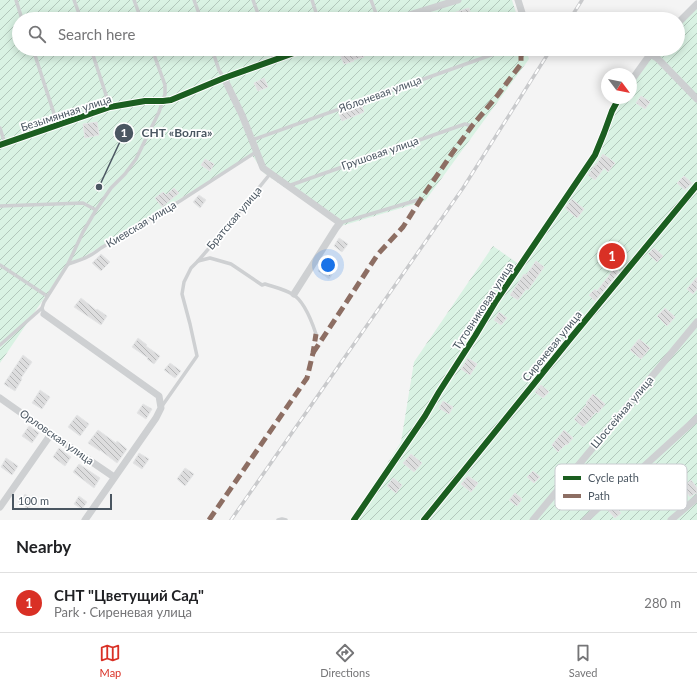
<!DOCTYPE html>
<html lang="en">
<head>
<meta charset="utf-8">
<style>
  :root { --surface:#fff; --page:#f6f6f6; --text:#202124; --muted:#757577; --line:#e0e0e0; --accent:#d93025 }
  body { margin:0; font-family:Lato,sans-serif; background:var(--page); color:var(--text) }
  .compass { position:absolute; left:601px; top:68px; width:36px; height:36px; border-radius:50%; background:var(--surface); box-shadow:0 2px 10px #0003; rotate:122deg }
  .scale { position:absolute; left:12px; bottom:10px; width:100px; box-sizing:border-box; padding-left:4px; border:2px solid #4a5661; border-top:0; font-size:11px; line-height:14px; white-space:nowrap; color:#4a5661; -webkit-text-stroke:3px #fff; paint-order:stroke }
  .you { position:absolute; left:328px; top:265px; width:14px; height:14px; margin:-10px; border:3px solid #fff; border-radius:50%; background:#1a73e8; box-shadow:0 0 0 6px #1a73e833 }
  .badge { display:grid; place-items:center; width:26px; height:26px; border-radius:50%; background:var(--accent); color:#fff; font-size:13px; font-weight:700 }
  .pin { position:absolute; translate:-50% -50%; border:2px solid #fff; box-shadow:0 1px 4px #0006 }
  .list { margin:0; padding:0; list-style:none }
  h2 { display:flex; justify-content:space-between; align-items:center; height:52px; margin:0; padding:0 16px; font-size:17px }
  h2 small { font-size:13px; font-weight:400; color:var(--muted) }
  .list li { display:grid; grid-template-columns:26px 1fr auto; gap:12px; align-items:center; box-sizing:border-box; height:60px; padding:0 16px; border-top:1px solid var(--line) }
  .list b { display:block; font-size:15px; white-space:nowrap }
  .list p { margin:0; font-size:13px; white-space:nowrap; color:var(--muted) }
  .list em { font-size:13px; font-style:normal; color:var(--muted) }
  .icon { flex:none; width:22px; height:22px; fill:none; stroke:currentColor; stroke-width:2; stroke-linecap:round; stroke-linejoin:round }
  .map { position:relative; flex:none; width:697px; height:520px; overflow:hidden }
  .search { position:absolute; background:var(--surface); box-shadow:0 2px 10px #0003; left:12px; right:12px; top:12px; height:44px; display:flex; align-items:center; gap:10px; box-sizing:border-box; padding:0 14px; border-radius:22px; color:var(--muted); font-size:15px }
  .sheet { height:112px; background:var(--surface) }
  nav { display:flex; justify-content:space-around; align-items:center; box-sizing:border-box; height:56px; border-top:1px solid var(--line); background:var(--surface); font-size:11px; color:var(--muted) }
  nav a { display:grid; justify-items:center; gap:2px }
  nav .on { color:var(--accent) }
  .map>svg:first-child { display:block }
  .garden { fill:url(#garden-furrows) }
  .building { fill:url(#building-back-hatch); stroke:#e5e6e7 }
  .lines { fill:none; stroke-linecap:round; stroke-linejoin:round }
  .service { stroke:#ced0d2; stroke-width:3.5 }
  .minor { stroke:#ced0d2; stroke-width:7 }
  .rail-casing { stroke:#c9cacc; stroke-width:3.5 }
  .rail { stroke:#fff; stroke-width:2; stroke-dasharray:6; stroke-linecap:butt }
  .quiet { stroke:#8d6e63; stroke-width:5; stroke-dasharray:10 5; stroke-linecap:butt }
  .cycleway-casing { stroke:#fff; stroke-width:8 }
  .cycleway { stroke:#1b5e20; stroke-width:6 }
  .labels { text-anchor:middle; stroke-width:3.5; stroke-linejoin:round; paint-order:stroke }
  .street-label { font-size:11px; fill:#4a5661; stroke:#fff }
  .key { fill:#fff; stroke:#c9ccd0; stroke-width:1 }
  .key-label { font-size:11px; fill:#4a5661 }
  .leader { fill:none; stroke:#4a5661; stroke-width:1.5 }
  .callout-dot { fill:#4a5661; stroke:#fff; stroke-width:1.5 }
  .mark-label { font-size:12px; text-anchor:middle; font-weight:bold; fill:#fff }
  .callout-label { font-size:12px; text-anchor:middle; font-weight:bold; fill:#4a5661; stroke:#fff; stroke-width:3.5; stroke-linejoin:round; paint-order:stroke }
</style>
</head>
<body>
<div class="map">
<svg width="697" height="520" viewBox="0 0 697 520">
  <defs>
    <pattern id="garden-furrows" width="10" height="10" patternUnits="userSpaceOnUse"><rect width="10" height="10" fill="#d9f2e3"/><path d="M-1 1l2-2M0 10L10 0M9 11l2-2" fill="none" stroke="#b2c7bb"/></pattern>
    <pattern id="building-back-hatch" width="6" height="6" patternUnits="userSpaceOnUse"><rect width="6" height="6" fill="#ddddde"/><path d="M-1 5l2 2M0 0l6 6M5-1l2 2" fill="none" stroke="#b5b6b7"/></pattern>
  </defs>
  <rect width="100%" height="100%" fill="#f4f4f4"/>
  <g class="garden">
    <polygon points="0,0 512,0 518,19 19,19 19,49 526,49 529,59 425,201 341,226 264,173 252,155 64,269 0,363"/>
    <polygon points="697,1 697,520 351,520 401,442 414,362 493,246 520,265 592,157 616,98 631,98 631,77 651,49 678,49 678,21"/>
  </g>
  <g class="building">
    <polygon points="469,8 471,15 458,18 456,12"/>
    <polygon points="353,49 361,49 364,57 353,60 354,61 344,64 340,54"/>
    <polygon points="264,78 268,87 258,91 254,83"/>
    <polygon points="641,96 650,102 645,109 636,103"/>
    <polygon points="362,106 364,112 342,121 339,114"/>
    <polygon points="97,122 99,135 85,138 83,124"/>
    <polygon points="603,154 615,163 608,172 604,168 595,180 588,175 595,165 596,165"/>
    <polygon points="205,159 214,164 210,171 201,165"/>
    <polygon points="684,176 692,183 685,190 677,183"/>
    <polygon points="174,188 179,193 162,207 155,198 163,192 166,195"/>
    <polygon points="199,195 206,200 200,208 193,202"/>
    <polygon points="572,199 584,209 577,218 565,208"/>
    <polygon points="339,238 348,244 342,252 334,246"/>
    <polygon points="654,248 663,256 657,262 648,254"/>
    <polygon points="101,254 110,262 101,271 92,263"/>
    <polygon points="536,261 544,267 528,290 526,289 518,300 510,295 524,274 526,275"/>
    <polygon points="321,266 333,273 329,279 318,271"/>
    <polygon points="614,268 619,272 595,301 589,295 595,289 597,291 608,277"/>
    <polygon points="697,277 697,289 693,294 687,289"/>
    <polygon points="81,298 96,310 97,309 107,316 101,325 74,307"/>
    <polygon points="665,308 675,317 667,326 657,316"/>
    <polygon points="499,312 507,318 501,325 494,320"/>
    <polygon points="138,338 147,345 146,346 160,356 154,364 147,359 148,358 132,347"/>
    <polygon points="639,339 650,348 641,359 630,350"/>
    <polygon points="23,355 32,362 21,378 22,379 15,391 4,384"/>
    <polygon points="468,358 477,364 470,375 461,369"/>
    <polygon points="170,363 181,371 175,378 164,370"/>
    <polygon points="541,385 549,392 543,398 535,392"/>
    <polygon points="40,390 50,397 42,409 32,403"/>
    <polygon points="593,394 605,404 598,413 596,412 583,427 574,419 587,404 586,403"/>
    <polygon points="443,401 453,407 449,414 439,408"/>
    <polygon points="143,404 152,409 146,419 137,413"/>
    <polygon points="77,415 89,424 80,436 68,427"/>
    <polygon points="29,426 39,433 32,443 22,436"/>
    <polygon points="98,430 116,443 117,441 127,449 117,463 100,450 100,451 88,443"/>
    <polygon points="564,430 573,438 567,445 566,444 558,452 552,445"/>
    <polygon points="59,448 71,457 65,466 53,457"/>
    <polygon points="139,453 149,459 142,469 133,463"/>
    <polygon points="411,454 422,463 414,472 403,463"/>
    <polygon points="6,458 18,466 12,475 1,467"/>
    <polygon points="655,463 663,473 658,478 649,468"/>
    <polygon points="79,464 100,478 94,488 73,472"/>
    <polygon points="185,468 194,474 185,486 177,479"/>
    <polygon points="533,471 540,477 534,483 527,477"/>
    <polygon points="468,476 478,483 471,492 461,484"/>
    <polygon points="393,478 402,485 396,493 387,486"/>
    <polygon points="691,480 697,488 697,493 694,494 690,497 683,487"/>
    <polygon points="624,492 629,498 618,510 621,513 615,518 606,508 612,503"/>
    <polygon points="515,493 522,499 517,506 509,500"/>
    <polygon points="25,494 34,501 28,509 18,502"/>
    <polygon points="79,496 87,502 82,509 74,504"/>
  </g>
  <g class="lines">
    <g class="service">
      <polyline points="16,0 22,19"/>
      <polyline points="74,0 81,19"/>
      <polyline points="134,0 141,19"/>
      <polyline points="194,0 201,19"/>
      <polyline points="253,0 260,19"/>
      <polyline points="312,0 318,19"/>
      <polyline points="371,0 378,19"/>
      <polyline points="33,49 58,126"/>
      <polyline points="91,49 110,107"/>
      <polyline points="212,49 219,70 224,78"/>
      <polyline points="270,49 274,60"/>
      <polyline points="0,128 5,144"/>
      <polyline points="252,140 508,49"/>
      <polyline points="288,186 465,124 472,126"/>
      <polyline points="0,206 83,203 96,210"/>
      <polyline points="340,223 421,199"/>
      <polyline points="198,261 223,232 270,174"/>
      <polyline points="68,264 83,232 96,210 111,188 125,174 136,159 159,112 165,94 165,85 152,49"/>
      <polyline points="0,265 47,296"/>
      <path d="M44,314L42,308L44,302L68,264C81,260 90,257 101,248L180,201L256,152"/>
      <polyline points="0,345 42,308"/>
      <path d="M162,406L197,356L190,324L182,294L184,282L191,268L198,261L210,258L231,264L262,285L265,284C274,287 284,289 292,294C304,300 312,322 316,334"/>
      <polyline points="278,520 282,519 286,520"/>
    </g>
    <g class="minor">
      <polyline points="518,0 524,19"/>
      <polyline points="396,19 458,0"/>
      <polyline points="678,23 697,4"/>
      <polyline points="641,49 657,58 664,65 697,99"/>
      <polyline points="224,78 242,115 263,168 340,223 336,228 294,294"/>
      <polyline points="631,81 654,49"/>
      <polyline points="0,145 110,107 145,101 163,101 171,100 224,78 305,49"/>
      <polyline points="44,314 159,396 161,408 156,418 85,520"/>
      <polyline points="0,398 51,434 114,477"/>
      <polyline points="0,507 51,434"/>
      <polyline points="354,520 425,416 439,392 475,336 496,301 595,155 604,133 612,111 619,98"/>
      <polyline points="424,520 570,339 697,185"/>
      <polyline points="533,520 697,322"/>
      <polyline points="585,520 697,418"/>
      <polyline points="671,520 697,498"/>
    </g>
    <g class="rail-casing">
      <g id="rail">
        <polyline points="570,19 582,0"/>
        <polyline points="231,520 463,188 551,49"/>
      </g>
    </g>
    <use href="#rail" class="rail"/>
    <g class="quiet">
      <polyline points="313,353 378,254 403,227 421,199 453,152 472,126 497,96 521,64 521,49"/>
      <polyline points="209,520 307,378 313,353 316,334"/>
    </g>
    <g class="cycleway-casing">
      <g id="cycleway">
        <polyline points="0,145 110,107 145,101 163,101 171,100 224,78 305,49"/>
        <polyline points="354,520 425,416 439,392 475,336 496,301 595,155 604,133 612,111 619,98"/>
        <polyline points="424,520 570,339 697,185"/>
      </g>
    </g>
    <use href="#cycleway" class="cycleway"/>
  </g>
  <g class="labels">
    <g class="street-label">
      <text transform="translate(380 94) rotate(-20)" y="4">Яблоневая улица</text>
      <text transform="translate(66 113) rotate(-18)" y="4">Безымянная улица</text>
      <text transform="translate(380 153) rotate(-19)" y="4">Грушовая улица</text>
      <text transform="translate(234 218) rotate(-50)" y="4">Братская улица</text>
      <text transform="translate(141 224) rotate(-31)" y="4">Киевская улица</text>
      <text transform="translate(483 306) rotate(-57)" y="4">Тутовниковая улица</text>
      <text transform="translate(552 346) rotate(-51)" y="4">Сиреневая улица</text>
      <text transform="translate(622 412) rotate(-50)" y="4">Шоссейная улица</text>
      <text transform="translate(57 437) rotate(35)" y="4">Орловская улица</text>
    </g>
  </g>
  <rect x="555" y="464" width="132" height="46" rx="6" class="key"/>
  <rect x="563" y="476" width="18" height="4" fill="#1b5e20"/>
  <rect x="563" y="494" width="18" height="4" fill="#8d6e63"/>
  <g class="key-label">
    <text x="588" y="482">Cycle path</text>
    <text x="588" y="500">Path</text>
  </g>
  <path class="leader" d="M99 187L124 133"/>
  <g class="callout-dot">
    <circle cx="99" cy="187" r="4"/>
    <circle cx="124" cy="133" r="10"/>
  </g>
  <g class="mark-label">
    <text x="124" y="137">1</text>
  </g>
  <g class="callout-label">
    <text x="177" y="137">СНТ «Волга»</text>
  </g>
</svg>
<svg class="compass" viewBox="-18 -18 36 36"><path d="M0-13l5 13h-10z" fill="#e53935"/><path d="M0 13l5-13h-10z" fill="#757577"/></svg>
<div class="scale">100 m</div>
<div class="you"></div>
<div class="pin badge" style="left:612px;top:256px">1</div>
<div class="search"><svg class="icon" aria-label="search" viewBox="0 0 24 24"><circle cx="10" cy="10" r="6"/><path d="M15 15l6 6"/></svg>Search here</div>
</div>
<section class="sheet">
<h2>Nearby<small></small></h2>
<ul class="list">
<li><span class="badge">1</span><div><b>СНТ &quot;Цветущий Сад&quot;</b><p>Park · Сиреневая улица</p></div><em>280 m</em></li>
</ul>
</section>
<nav>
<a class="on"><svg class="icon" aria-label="map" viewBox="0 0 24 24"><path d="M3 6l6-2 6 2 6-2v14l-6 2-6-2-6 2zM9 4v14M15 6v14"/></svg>Map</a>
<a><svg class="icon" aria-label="directions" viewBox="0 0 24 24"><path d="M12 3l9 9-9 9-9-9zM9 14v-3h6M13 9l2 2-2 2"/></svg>Directions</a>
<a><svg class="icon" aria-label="saved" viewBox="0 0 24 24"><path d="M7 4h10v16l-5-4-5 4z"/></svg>Saved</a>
</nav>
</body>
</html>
